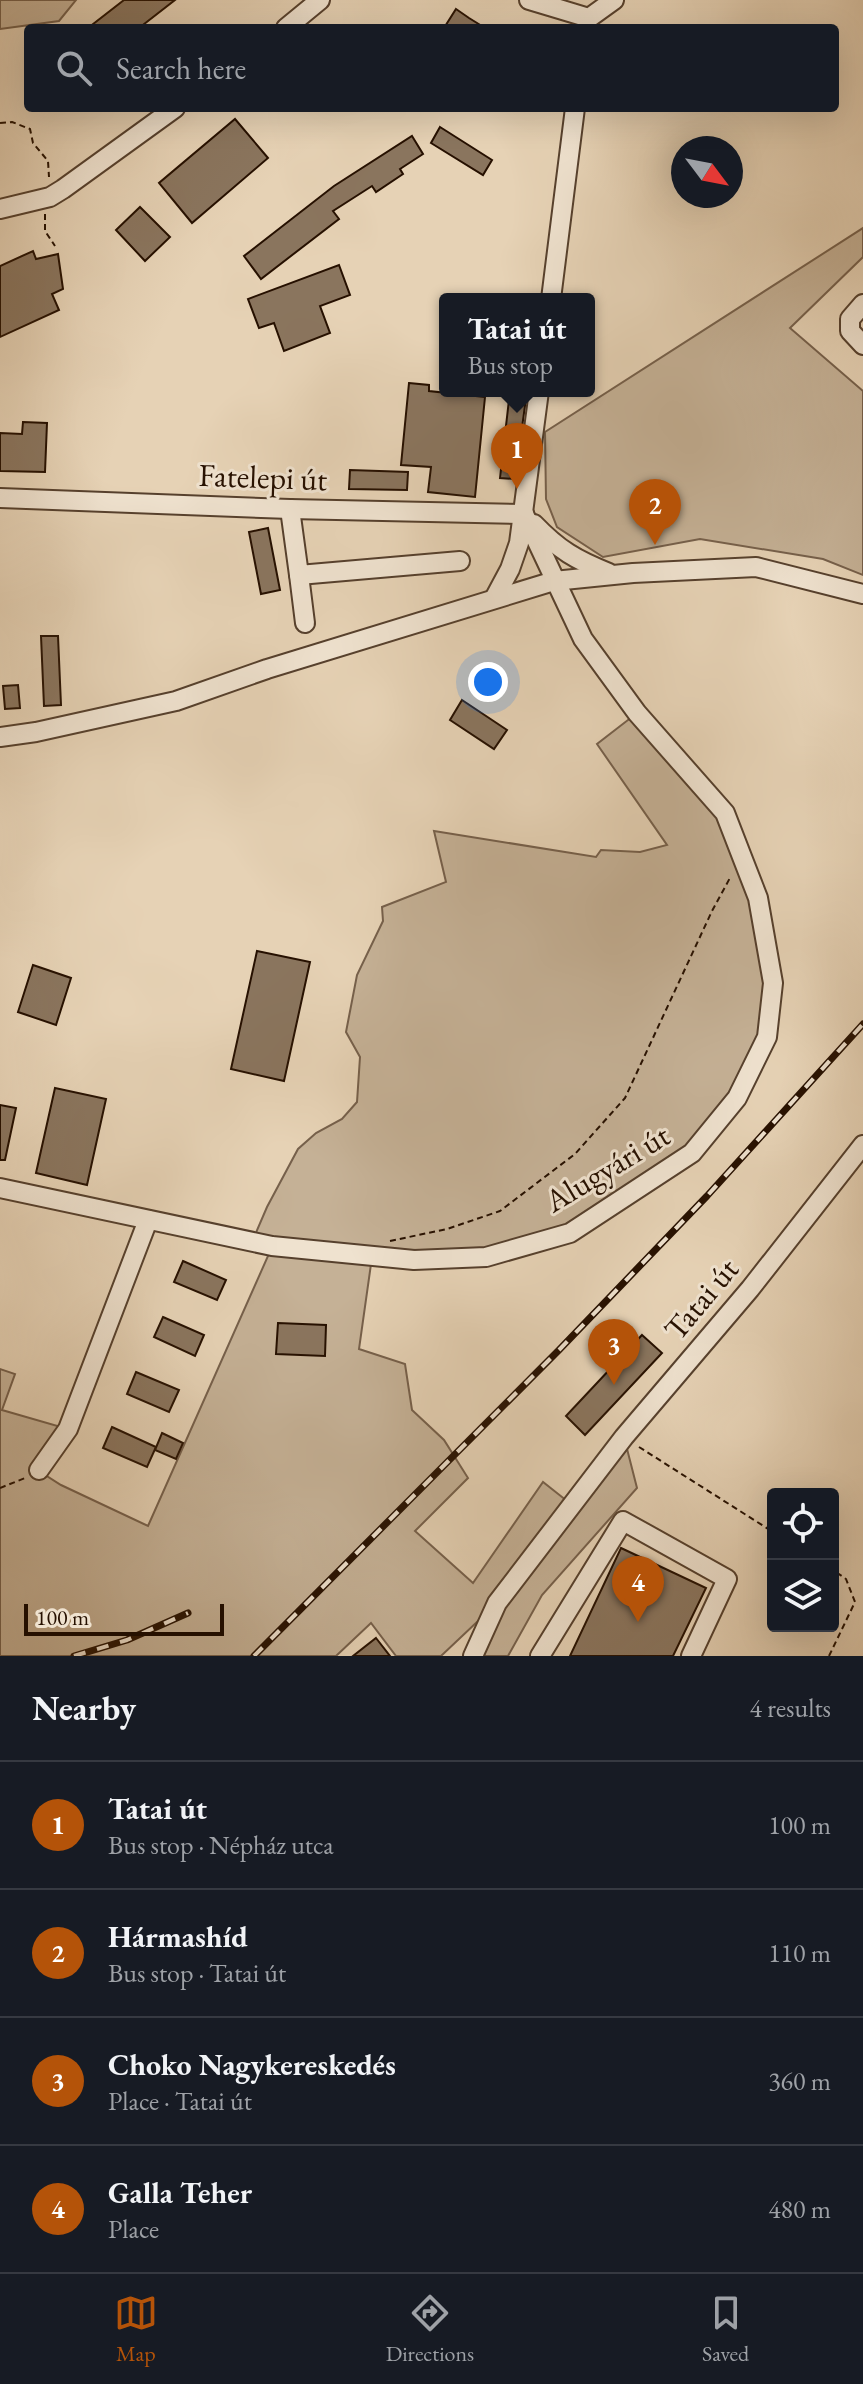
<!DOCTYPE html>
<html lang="en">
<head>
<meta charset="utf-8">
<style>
  :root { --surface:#171b24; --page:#242831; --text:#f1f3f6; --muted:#9ea1a6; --line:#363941; --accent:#b45309 }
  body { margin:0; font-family:"EB Garamond",serif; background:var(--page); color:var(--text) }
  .controls { position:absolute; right:24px; bottom:24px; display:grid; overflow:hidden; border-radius:8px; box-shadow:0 8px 32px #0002 }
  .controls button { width:72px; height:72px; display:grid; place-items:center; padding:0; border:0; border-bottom:2px solid var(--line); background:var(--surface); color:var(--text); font:40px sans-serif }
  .compass { position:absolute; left:671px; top:136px; width:72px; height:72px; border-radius:50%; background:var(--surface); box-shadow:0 8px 32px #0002; rotate:122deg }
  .scale { position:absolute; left:24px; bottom:20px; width:200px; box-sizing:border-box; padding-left:8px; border:4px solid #261000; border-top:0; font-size:22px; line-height:28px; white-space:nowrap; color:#261000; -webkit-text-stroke:6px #efe2cf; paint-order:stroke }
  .you { position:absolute; left:488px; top:682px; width:28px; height:28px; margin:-20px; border:6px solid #fff; border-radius:50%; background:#1a73e8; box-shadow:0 0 0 12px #1a73e833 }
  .badge { display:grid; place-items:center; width:52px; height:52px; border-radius:50%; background:var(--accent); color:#fff; font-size:26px; font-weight:700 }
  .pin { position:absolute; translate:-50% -66px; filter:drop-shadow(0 2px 4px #0008) }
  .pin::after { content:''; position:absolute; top:42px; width:28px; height:24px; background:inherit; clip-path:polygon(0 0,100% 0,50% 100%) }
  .popup { position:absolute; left:439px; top:293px; width:156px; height:104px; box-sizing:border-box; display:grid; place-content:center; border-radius:8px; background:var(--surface); filter:drop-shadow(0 2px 6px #0005); font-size:26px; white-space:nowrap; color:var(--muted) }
  .popup b { font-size:30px; color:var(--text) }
  .popup::after { content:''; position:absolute; left:50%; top:100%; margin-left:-16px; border:16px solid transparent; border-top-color:var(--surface) }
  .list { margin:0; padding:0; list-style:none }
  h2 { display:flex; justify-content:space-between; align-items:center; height:104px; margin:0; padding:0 32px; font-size:34px }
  h2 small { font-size:26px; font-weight:400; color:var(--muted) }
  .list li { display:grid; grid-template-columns:52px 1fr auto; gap:24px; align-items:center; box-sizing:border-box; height:128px; padding:0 32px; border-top:2px solid var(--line) }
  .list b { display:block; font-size:30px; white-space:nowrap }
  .list p { margin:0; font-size:26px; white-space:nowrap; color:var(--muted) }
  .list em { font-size:26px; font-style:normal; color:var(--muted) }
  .icon { flex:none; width:44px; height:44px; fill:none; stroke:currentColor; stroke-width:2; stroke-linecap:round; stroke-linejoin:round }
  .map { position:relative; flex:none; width:863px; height:1656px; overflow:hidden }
  .search { position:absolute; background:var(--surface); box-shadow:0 8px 32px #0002; left:24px; right:24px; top:24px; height:88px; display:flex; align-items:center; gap:20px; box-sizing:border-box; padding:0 28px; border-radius:8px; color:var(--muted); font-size:30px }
  .sheet { height:616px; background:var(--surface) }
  nav { display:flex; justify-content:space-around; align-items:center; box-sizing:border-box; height:112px; border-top:2px solid var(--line); background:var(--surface); font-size:22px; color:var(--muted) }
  nav a { display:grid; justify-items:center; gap:4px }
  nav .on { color:var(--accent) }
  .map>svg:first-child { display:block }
  .green { fill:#c5b196; stroke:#76604b; stroke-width:2 }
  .building { fill:#8a755e; stroke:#261000; stroke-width:2 }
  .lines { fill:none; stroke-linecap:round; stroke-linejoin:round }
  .minor-casing { stroke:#56402d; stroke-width:22 }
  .path { stroke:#261000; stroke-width:2; stroke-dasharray:6 4; stroke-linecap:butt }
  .minor { stroke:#efe2cf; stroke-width:18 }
  .rail-casing { stroke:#261000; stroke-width:7 }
  .rail { stroke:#efe2cf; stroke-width:4; stroke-dasharray:12; stroke-linecap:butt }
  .labels { text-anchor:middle; stroke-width:6; stroke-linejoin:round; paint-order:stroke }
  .street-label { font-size:32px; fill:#261000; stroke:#efe2cf }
</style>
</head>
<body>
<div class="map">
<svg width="863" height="1656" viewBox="0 0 863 1656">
  <rect width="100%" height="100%" fill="#e6d2b5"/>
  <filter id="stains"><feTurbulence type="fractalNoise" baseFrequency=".0025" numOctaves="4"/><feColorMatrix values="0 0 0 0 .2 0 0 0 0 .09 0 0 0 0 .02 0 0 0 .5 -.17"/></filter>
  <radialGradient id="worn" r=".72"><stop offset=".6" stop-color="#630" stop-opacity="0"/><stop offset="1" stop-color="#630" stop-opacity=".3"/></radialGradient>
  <g class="green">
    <polygon points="0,0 76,0 59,21 0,29"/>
    <polygon points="863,228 863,257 790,328 863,391 863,575 823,559 700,539 603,557 557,527 546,499 545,432"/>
    <polygon points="637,713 725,813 773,983 767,1037 692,1153 570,1233 486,1257 372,1257 359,1349 405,1364 412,1410 444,1440 468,1478 415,1531 473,1583 543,1482 567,1501 624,1437 637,1488 542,1595 508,1656 473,1656 495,1605 441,1656 396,1656 371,1623 336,1656 0,1656 0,1369 15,1374 2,1410 68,1429 39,1471 61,1485 148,1526 272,1247 252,1242 267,1207 298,1149 316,1133 342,1119 357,1102 360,1057 346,1032 357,975 383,921 382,907 446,882 434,831 596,857 601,850 640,852 667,845 597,744"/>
  </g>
  <g class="building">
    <polygon points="124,0 175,0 139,28 88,28"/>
    <polygon points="456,9 469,18 485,28 444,28"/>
    <polygon points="235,119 268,158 192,223 159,183"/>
    <polygon points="440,127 492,160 483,175 431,143"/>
    <polygon points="412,136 423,154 400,169 403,174 376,192 372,186 333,211 339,219 261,279 244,256 334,186"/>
    <polygon points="140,207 170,237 145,261 116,230"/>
    <polygon points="33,251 36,259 58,254 63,289 52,294 59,310 0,337 0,266"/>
    <polygon points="339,265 350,295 320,306 330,333 284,351 274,323 259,328 248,299"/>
    <polygon points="409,383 429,385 429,391 485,397 475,497 428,492 431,467 401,465"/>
    <polygon points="510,391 527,391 515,479 500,478"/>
    <polygon points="23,422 47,423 45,472 0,471 0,433 22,434"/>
    <polygon points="350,470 408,472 407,490 349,489"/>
    <polygon points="268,528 280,590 261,594 249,532"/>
    <polygon points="41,636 58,636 61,705 44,706"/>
    <polygon points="18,685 20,708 5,709 3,686"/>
    <polygon points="462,700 507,730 494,749 450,720"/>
    <polygon points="257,951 310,962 284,1081 231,1069"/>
    <polygon points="33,965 71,978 56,1025 18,1012"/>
    <polygon points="55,1088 106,1099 87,1185 36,1173"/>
    <polygon points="0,1105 16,1108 5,1160 0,1160"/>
    <polygon points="183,1261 226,1280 217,1300 174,1282"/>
    <polygon points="163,1317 204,1335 195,1356 154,1337"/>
    <polygon points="278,1323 326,1325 325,1356 276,1354"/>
    <polygon points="642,1335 662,1353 585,1435 566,1416"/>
    <polygon points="136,1372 179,1390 169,1412 127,1394"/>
    <polygon points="112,1427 156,1447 147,1467 103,1448"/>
    <polygon points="162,1433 183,1443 176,1459 155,1450"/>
    <polygon points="621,1548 706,1588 673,1656 570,1656"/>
    <polygon points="376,1638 390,1656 353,1656"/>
  </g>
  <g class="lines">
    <g class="minor-casing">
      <g id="minor">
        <polyline points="529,0 589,18 614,0"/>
        <polyline points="286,28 320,0"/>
        <polyline points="0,209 50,197 63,189 175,108"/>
        <polyline points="551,299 575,108"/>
        <polyline points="863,304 850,319 850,331 863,345"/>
        <polyline points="0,498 290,509 524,514"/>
        <polyline points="290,509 299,575 460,561"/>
        <path d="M534,524C559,550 576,560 609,573"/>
        <polyline points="299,575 305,623"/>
        <polyline points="495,597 510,569 519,543 539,391"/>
        <polyline points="0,737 36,732 176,701 267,669 554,581 633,573 756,567 863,594"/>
        <polyline points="0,1188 272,1246 414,1260 486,1257 570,1233 692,1153 737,1098 767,1037 773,983 758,898 744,862 725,813 637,713 583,639 524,514"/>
        <polyline points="39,1470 68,1429 148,1220"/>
        <polyline points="473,1656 497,1603 624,1437 750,1289 863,1145"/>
        <polyline points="540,1656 623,1521 727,1579 691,1656"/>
      </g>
    </g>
    <g class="path">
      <polyline points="0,123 12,122 30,129 33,143 48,161 49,177"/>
      <polyline points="45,214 45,231 55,246"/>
      <polyline points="390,1241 447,1229 500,1211 575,1154 625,1098 712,911 731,876"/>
      <polyline points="639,1447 773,1532"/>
      <polyline points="0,1488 25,1478"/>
      <polyline points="829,1656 855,1602 846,1579 833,1570"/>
    </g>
    <use href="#minor" class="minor"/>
    <g class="rail-casing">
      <g id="rail">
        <polyline points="74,1656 127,1640 188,1613"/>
        <polyline points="254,1656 559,1350 707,1196 863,1024"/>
      </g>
    </g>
    <use href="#rail" class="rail"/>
  </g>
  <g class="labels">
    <g class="street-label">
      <text transform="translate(263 477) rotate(2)" y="11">Fatelepi út</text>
      <text transform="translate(607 1168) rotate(-31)" y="11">Alugyári út</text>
      <text transform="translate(701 1299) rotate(-50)" y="11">Tatai út</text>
    </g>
  </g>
  <rect width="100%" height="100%" filter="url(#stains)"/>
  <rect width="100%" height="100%" fill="url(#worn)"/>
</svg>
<div class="controls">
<button><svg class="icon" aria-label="locate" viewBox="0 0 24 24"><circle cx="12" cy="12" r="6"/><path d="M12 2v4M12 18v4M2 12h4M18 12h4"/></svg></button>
<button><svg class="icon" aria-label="layers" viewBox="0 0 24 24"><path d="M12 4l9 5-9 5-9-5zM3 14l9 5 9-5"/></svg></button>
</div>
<svg class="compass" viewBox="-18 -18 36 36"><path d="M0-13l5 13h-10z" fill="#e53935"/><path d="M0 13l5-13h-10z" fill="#9ea1a6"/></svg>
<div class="scale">100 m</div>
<div class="you"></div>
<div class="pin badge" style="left:517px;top:489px">1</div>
<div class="popup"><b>Tatai út</b>Bus stop</div>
<div class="pin badge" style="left:655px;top:545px">2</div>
<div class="pin badge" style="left:614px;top:1385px">3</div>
<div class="pin badge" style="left:638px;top:1622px">4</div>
<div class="search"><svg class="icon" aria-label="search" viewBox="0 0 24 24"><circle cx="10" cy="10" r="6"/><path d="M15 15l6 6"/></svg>Search here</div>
</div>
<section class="sheet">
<h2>Nearby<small>4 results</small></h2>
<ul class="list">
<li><span class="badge">1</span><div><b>Tatai út</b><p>Bus stop · Népház utca</p></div><em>100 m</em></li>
<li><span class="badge">2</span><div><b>Hármashíd</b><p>Bus stop · Tatai út</p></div><em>110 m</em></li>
<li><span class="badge">3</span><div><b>Choko Nagykereskedés</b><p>Place · Tatai út</p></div><em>360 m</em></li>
<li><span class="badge">4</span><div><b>Galla Teher</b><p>Place</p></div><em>480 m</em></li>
</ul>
</section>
<nav>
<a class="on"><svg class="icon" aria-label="map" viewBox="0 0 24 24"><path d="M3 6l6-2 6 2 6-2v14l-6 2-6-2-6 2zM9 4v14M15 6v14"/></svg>Map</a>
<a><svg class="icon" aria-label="directions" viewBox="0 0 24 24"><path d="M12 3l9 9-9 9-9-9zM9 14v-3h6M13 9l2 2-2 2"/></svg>Directions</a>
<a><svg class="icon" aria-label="saved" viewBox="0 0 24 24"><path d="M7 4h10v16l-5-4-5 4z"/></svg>Saved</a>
</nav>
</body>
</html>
